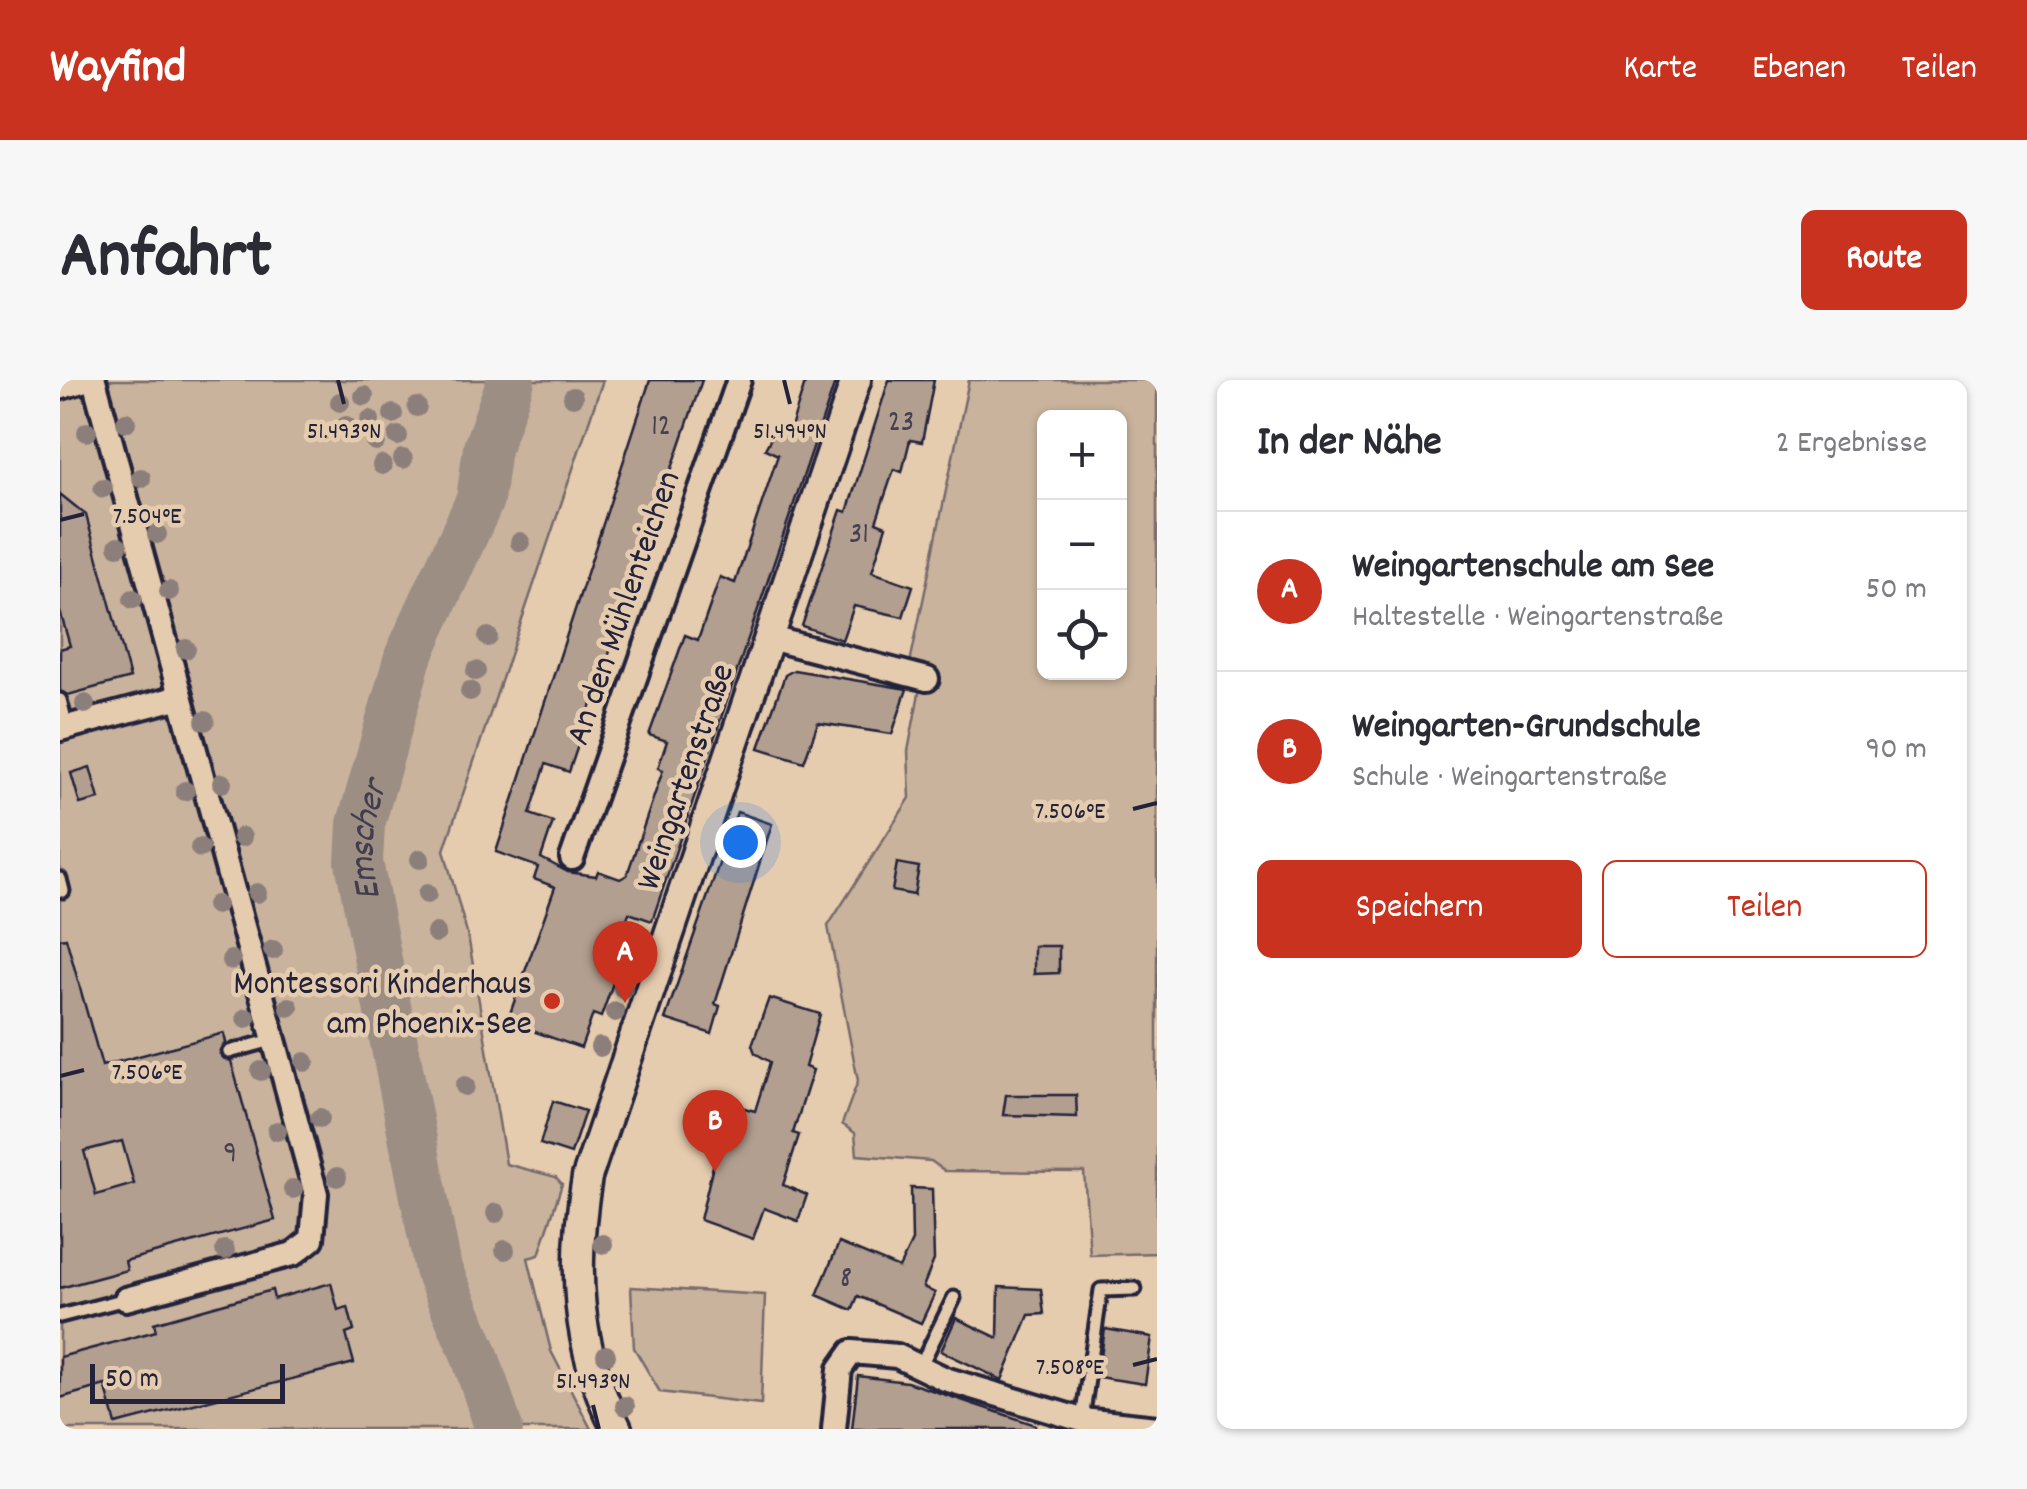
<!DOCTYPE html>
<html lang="de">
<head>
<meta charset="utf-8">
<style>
  :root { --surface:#fff; --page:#f7f7f7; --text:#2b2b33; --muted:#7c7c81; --line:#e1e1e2; --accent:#c8321e }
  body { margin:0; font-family:Dekko,sans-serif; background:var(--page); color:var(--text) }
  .controls { position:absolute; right:30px; top:30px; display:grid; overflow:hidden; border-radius:15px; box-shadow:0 2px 8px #0004 }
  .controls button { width:90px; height:90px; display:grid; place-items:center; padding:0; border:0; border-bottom:2px solid var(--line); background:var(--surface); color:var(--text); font:50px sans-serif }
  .scale { position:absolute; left:30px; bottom:25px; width:195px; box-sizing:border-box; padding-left:10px; border:5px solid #22223b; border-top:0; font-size:28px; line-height:35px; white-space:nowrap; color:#22223b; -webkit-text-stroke:8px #e6ccae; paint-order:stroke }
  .you { position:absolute; left:680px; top:462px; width:35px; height:35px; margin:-25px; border:8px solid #fff; border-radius:50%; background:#1a73e8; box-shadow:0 0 0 15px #1a73e833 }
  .badge { display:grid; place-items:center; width:65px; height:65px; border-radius:50%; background:var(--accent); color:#fff; font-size:32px; font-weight:700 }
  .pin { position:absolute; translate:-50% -82px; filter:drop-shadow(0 2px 5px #0008) }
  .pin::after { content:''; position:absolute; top:52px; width:35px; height:30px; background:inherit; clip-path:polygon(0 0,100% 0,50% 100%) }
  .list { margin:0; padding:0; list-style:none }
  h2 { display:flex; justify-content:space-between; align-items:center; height:130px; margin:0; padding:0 40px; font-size:42px }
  h2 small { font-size:32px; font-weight:400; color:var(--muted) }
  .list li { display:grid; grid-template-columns:65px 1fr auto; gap:30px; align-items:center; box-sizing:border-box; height:160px; padding:0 40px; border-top:2px solid var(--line) }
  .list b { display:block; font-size:38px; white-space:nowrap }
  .list p { margin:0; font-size:32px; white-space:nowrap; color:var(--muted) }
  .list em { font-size:32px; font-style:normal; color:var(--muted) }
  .actions { display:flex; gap:20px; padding:30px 40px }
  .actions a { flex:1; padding:22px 0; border:2px solid var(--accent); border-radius:15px; text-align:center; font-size:35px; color:var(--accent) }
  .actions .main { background:var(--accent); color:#fff }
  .icon { flex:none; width:55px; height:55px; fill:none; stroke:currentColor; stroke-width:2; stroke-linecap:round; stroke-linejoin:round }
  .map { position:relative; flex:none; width:1097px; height:1049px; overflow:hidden; border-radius:15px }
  header { display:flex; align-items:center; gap:60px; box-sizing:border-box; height:140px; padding:0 50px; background:var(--accent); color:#fff }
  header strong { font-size:48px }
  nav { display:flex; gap:55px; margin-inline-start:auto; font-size:35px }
  .intro { display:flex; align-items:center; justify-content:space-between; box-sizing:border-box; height:240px; padding:0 60px }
  h1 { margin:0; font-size:70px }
  .button { padding:25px 45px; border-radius:15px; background:var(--accent); color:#fff; font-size:35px; font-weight:700 }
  main { display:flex; gap:60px; padding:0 60px }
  aside { flex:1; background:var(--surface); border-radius:15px; box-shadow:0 2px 8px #0004 }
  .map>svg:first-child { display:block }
  .green { fill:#c9b39d; stroke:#766a6c; stroke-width:2.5; fill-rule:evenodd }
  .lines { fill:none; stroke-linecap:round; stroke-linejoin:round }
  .river { stroke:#9d8e84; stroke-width:48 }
  .building { fill:#b39f90; stroke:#22223b; stroke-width:2.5; fill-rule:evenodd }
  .service-casing { stroke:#22223b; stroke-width:19 }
  .pedestrian-casing { stroke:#22223b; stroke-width:25 }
  .minor-casing { stroke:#22223b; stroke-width:30 }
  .tertiary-casing { stroke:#22223b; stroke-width:35 }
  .service { stroke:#e6ccae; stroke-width:11 }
  .pedestrian { stroke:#e6ccae; stroke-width:18 }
  .minor { stroke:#e6ccae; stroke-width:22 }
  .tertiary { stroke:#e6ccae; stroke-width:28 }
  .tree { fill:#8c7e7a }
  .ticks { fill:none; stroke:#22223b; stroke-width:4 }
  .poi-dot { fill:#c8321e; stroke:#e6ccae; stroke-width:4 }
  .labels { text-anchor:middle; stroke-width:9; stroke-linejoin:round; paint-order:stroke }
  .number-label { font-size:30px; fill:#464150 }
  .street-label { font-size:35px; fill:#22223b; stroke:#e6ccae }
  .poi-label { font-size:35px; fill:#22223b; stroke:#e6ccae; text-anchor:end }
  .water-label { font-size:38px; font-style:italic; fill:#413d4d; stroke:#e6ccae }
  .ticks-label { font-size:25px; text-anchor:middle; fill:#22223b; stroke:#e6ccae; stroke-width:9; stroke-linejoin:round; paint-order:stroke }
</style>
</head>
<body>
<header>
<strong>Wayfind</strong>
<nav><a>Karte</a><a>Ebenen</a><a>Teilen</a></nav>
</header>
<div class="intro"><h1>Anfahrt</h1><a class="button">Route</a></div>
<main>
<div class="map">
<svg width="1097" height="1049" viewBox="0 0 1097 1049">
  <rect width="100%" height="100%" fill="#e6ccae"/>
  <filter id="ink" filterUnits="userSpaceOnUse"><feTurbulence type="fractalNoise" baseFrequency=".01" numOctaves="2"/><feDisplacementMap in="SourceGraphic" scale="20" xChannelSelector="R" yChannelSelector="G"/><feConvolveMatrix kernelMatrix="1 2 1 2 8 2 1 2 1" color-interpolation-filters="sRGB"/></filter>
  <g filter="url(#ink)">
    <g class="green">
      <polygon points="0,0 543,0 384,470 409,561 446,784 496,797 502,804 479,875 468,878 491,971 531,1049 0,1049"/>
      <path d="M909,0H1097V873L1030,875L1024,792L885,791L871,781L797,775L795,753L782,744L798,701L768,546L850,418L848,371L864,287L850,283ZM984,38H1060V292H984Z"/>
      <polygon points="571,907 705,915 701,1024 600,1012 574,968"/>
    </g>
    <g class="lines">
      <path class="river" id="s1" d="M439,1049L414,973L378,889L299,482L301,444L348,277L420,120L427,68L451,0"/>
    </g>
    <g class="building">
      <polygon points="590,0 642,0 509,392 486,384 470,434 493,442 481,478 508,492 536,496 538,491 560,499 567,495 603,390 598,388 607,361 589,355 625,255 638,260 660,197 675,203 718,75 705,69 717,47 730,51 746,0 776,0 592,541 569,533 549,588 557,592 541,637 533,634 521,668 447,642 495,507 474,499 478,487 436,472"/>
      <polygon points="829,0 874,0 862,62 850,60 842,92 834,89 816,142 826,146 812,192 853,206 843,237 794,226 782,260 742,246 781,130 787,132"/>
      <polygon points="0,114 26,135 70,298 8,315 0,311 0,269 10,266 0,231"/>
      <polygon points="734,290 847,309 832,354 758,343 744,382 699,368 725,295"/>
      <polygon points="30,387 39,419 20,424 11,393"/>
      <polygon points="677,432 712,444 655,624 660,626 652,654 605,639"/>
      <polygon points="837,483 859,487 854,515 832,511"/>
      <path d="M6,558L42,686L164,653L166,663L160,674L171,681L215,840L65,881L67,890L0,908V559ZM62,761L74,804L36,815L24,771Z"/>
      <polygon points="974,566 999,566 999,593 974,594"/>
      <polygon points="709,618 760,634 745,687 753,690 733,753 739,755 723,805 747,815 738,841 704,828 693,859 640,840 658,765 662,767 674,732 678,734 681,727 695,731 710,682 695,673 692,665"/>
      <polygon points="946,715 1016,715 1017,737 943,735"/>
      <polygon points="493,721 525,731 511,774 480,764"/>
      <polygon points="851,808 872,809 874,880 863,907 875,913 861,943 798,916 792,930 757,915 779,863 839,888 852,861"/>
      <polygon points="271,903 278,930 288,927 294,951 286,954 294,983 56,1044 45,1005 0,1018 0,977 96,951 94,943 212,910 214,919"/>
      <polygon points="939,907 981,909 984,934 969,935 942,1000 881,971 896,938 938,958"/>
      <polygon points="1045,949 1092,957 1085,1004 1038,997"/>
      <polygon points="798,996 847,1002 976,1045 975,1049 792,1049"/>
    </g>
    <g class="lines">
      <g class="service-casing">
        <g id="service">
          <polyline points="0,320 7,347"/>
          <polyline points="0,499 3,511"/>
          <polyline points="169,672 212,660"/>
          <polyline points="0,936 66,919"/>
          <polyline points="860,987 894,918"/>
          <polyline points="1022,1040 1041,910 1075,909"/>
        </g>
      </g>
      <g class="pedestrian-casing">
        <polyline id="pedestrian" points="0,10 32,0"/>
      </g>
      <g class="minor-casing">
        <g id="minor">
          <polyline points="34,0 256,814 252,859 233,874 66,919"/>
          <polyline points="710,258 867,299"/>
          <polyline points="0,349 120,317"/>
          <polyline points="512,478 679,0"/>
          <polyline points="774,1049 780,989 792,972 837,976 885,999 1022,1040 1097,1048"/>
        </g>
      </g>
      <g class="tertiary-casing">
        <path id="tertiary" d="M557,1049C515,967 512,885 527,797L796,0"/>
      </g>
      <use href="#service" class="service"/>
      <use href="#pedestrian" class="pedestrian"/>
      <use href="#minor" class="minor"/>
      <use href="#tertiary" class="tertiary"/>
    </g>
    <g class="tree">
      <circle cx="304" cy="16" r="10"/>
      <circle cx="513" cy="17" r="10"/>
      <circle cx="280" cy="22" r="10"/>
      <circle cx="357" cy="27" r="10"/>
      <circle cx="333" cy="34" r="10"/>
      <circle cx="310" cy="40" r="10"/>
      <circle cx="66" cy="42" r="10"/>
      <circle cx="286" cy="46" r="10"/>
      <circle cx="27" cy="52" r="10"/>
      <circle cx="338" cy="56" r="10"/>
      <circle cx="316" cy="62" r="10"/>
      <circle cx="343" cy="79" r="10"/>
      <circle cx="322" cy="85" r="10"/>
      <circle cx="81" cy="98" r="10"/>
      <circle cx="43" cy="108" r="10"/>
      <circle cx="97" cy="154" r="10"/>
      <circle cx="460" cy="162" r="10"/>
      <circle cx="58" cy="166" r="10"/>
      <circle cx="109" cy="211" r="10"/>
      <circle cx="73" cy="219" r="10"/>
      <circle cx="428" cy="257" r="10"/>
      <circle cx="126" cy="269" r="10"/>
      <circle cx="416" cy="291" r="10"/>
      <circle cx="410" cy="311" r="10"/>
      <circle cx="25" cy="324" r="10"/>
      <circle cx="145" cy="341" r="10"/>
      <circle cx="162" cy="403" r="10"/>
      <circle cx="125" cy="411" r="10"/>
      <circle cx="182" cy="457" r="10"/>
      <circle cx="140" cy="468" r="10"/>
      <circle cx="360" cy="479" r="10"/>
      <circle cx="197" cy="513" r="10"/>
      <circle cx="367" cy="514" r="10"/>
      <circle cx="156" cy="525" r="10"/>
      <circle cx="376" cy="553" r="10"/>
      <circle cx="213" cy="570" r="10"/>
      <circle cx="171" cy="580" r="10"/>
      <circle cx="570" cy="587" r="10"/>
      <circle cx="563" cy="609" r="10"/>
      <circle cx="229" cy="627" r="10"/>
      <circle cx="555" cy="632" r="10"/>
      <circle cx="186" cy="638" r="10"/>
      <circle cx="540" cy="667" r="10"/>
      <circle cx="245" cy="682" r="10"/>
      <circle cx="201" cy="691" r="10"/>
      <circle cx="405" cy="706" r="10"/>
      <circle cx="260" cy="738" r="10"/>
      <circle cx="217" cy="751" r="10"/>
      <circle cx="277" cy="797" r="10"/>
      <circle cx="233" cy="809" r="10"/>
      <circle cx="436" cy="833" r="10"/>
      <circle cx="543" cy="864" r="10"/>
      <circle cx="165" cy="870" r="10"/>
      <circle cx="445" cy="870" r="10"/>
      <circle cx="546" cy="975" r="10"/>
      <circle cx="565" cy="1026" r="10"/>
    </g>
  </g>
  <path class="ticks" d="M278,0L284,24M724,0L730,24M0,140L24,134M1073,429L1097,423M0,696L24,690M1073,985L1097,979M533,1025L539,1049"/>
  <circle class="poi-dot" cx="492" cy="621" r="10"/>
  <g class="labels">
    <g class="number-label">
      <text x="841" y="50">23</text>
      <text x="601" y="54">12</text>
      <text x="799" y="162">31</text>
      <text x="170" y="781">9</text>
      <text x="786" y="906">8</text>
    </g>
    <g class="street-label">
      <text transform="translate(561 227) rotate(-71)" y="12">An den Mühlenteichen</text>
      <text transform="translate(623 396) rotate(-71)" y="12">Weingartenstraße</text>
    </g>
    <g class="poi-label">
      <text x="472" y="613">Montessori Kinderhaus<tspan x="472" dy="40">am Phoenix-See</tspan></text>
    </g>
    <g class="water-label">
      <text dy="13" stroke="none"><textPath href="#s1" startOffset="608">Emscher</textPath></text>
    </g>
  </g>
  <g class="ticks-label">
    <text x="284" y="58">51.493°N</text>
    <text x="730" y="58">51.494°N</text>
    <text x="87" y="143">7.504°E</text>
    <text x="1010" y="438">7.506°E</text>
    <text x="87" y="699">7.506°E</text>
    <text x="1010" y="994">7.508°E</text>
    <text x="533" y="1008">51.493°N</text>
  </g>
</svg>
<div class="controls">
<button>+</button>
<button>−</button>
<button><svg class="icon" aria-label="locate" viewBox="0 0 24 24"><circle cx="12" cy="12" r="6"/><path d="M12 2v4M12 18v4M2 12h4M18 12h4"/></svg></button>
</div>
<div class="scale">50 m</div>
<div class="you"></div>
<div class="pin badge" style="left:565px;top:623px">A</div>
<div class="pin badge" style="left:655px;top:792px">B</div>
</div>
<aside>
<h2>In der Nähe<small>2 Ergebnisse</small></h2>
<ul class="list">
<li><span class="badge">A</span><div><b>Weingartenschule am See</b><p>Haltestelle · Weingartenstraße</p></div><em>50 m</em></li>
<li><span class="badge">B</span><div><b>Weingarten-Grundschule</b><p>Schule · Weingartenstraße</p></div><em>90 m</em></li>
</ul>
<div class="actions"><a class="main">Speichern</a><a>Teilen</a></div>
</aside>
</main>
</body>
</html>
